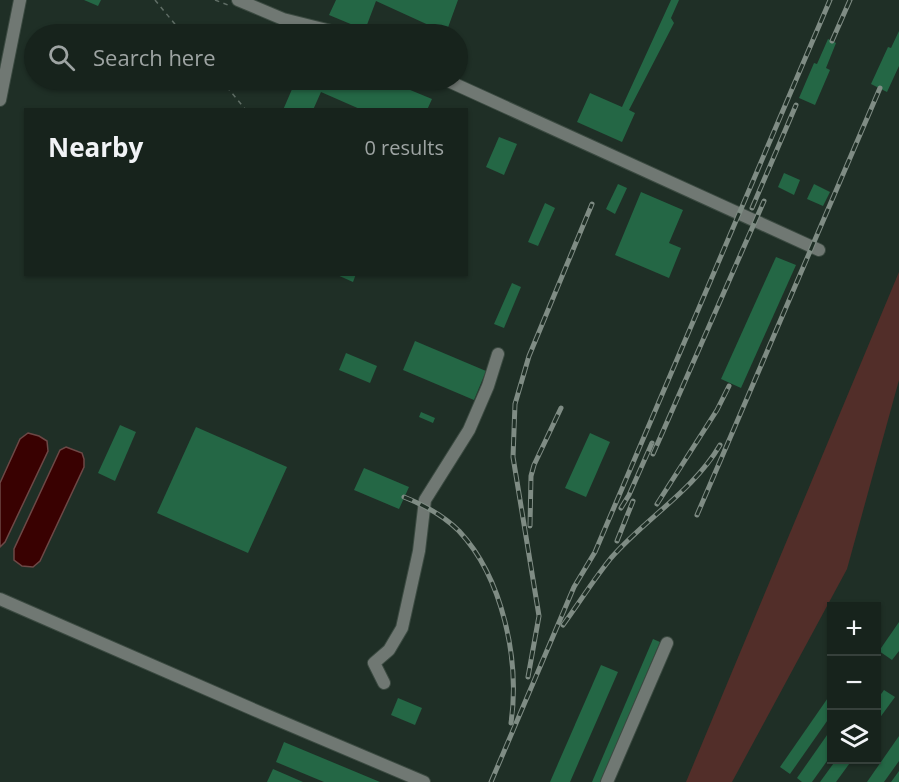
<!DOCTYPE html>
<html lang="en">
<head>
<meta charset="utf-8">
<style>
  :root { --surface:#17231c; --page:#242f29; --text:#f1f3f6; --muted:#9ea4a3; --line:#36403b }
  body { margin:0; font-family:"Open Sans",sans-serif; background:var(--page); color:var(--text) }
  .controls { position:absolute; right:18px; bottom:18px; display:grid; overflow:hidden; border-radius:0px; box-shadow:0 2px 4px #0004 }
  .controls button { width:54px; height:54px; display:grid; place-items:center; padding:0; border:0; border-bottom:2px solid var(--line); background:var(--surface); color:var(--text); font:30px sans-serif }
  .list { margin:0; padding:0; list-style:none }
  h2 { display:flex; justify-content:space-between; align-items:center; height:78px; margin:0; padding:0 24px; font-size:26px }
  h2 small { font-size:20px; font-weight:400; color:var(--muted) }
  .icon { flex:none; width:33px; height:33px; fill:none; stroke:currentColor; stroke-width:2; stroke-linecap:round; stroke-linejoin:round }
  .map { position:relative; flex:none; width:899px; height:782px; overflow:hidden }
  .search { position:absolute; background:var(--surface); box-shadow:0 2px 4px #0004; left:24px; top:24px; width:444px; height:66px; display:flex; align-items:center; gap:15px; box-sizing:border-box; padding:0 21px; border-radius:33px; color:var(--muted); font-size:22px }
  .panel { position:absolute; background:var(--surface); box-shadow:0 2px 4px #0004; left:24px; top:108px; width:444px; height:168px; border-radius:0px }
  .map>svg:first-child { display:block }
  .green { fill:#522e29 }
  .water { fill:#390101; stroke:#6d4846; stroke-width:1.5 }
  .building { fill:#246745 }
  .lines { fill:none; stroke-linecap:round; stroke-linejoin:round }
  .minor-casing { stroke:#3b4a41; stroke-width:14 }
  .path { stroke:#606e66; stroke-width:1.5; stroke-dasharray:4.5 4.5; stroke-linecap:butt }
  .minor { stroke:#707873; stroke-width:12 }
  .rail-casing { stroke:#7f8c84; stroke-width:5 }
  .rail { stroke:#1f2f26; stroke-width:3; stroke-dasharray:9; stroke-linecap:butt }
</style>
</head>
<body>
<div class="map">
<svg width="899" height="782" viewBox="0 0 899 782">
  <rect width="100%" height="100%" fill="#1f2f26"/>
  <polygon class="green" points="899,272 899,380 847,569 732,782 686,782"/>
  <g class="water">
    <polygon points="28,433 39,436 47,441 48,451 5,542 0,547 0,483 20,439"/>
    <polygon points="66,447 82,453 84,459 84,467 40,561 33,567 22,566 14,560 14,549 60,450"/>
  </g>
  <g class="building">
    <polygon points="84,0 101,0 98,6"/>
    <polygon points="336,0 458,0 446,33 376,1 365,30 329,15"/>
    <polygon points="671,0 679,0 671,18 674,23 629,110 635,113 622,142 577,122 590,93 622,107"/>
    <polygon points="899,31 899,66 887,92 871,84 888,47 891,48"/>
    <polygon points="828,39 836,43 826,68 830,70 815,105 799,98 814,63 817,64"/>
    <polygon points="296,80 386,80 432,99 427,110 362,110 321,92 313,110 283,110"/>
    <polygon points="499,137 517,144 504,175 486,167"/>
    <polygon points="784,173 800,180 794,195 778,187"/>
    <polygon points="618,184 627,188 615,214 606,209"/>
    <polygon points="814,184 830,192 823,206 807,199"/>
    <polygon points="641,192 683,210 669,243 681,248 669,278 615,255"/>
    <polygon points="545,203 555,208 538,246 528,242"/>
    <polygon points="776,257 796,265 741,388 721,379"/>
    <polygon points="335,274 356,274 353,282"/>
    <polygon points="512,283 521,287 504,328 494,324"/>
    <polygon points="415,341 486,371 474,400 403,370"/>
    <polygon points="346,353 377,366 370,383 339,370"/>
    <polygon points="421,412 435,418 433,423 419,417"/>
    <polygon points="120,425 136,432 115,481 98,473"/>
    <polygon points="196,427 287,467 248,553 157,513"/>
    <polygon points="590,433 610,442 586,497 565,488"/>
    <polygon points="364,468 409,487 399,509 354,490"/>
    <polygon points="899,622 899,651 892,660 879,651"/>
    <polygon points="653,639 660,642 600,782 592,782"/>
    <polygon points="601,665 618,672 570,782 550,782"/>
    <polygon points="884,690 895,697 876,723 876,701"/>
    <polygon points="832,692 832,714 790,774 780,767"/>
    <polygon points="398,698 422,708 415,725 391,715"/>
    <polygon points="832,728 832,754 812,782 802,782 797,778"/>
    <polygon points="899,736 899,761 884,782 867,782"/>
    <polygon points="284,742 380,782 324,782 276,762"/>
    <polygon points="836,760 852,760 836,782 820,782"/>
    <polygon points="273,769 303,782 267,782"/>
    <polygon points="899,771 899,782 891,782"/>
  </g>
  <g class="lines">
    <g class="minor-casing">
      <g id="minor">
        <polyline points="238,0 283,19 343,34"/>
        <polyline points="446,80 819,250"/>
        <polyline points="0,100 20,0"/>
        <polyline points="0,599 266,715 424,782"/>
        <polyline points="384,683 374,663 389,650 402,628 419,551 425,500 469,430 488,386 498,354"/>
        <polyline points="607,782 667,643"/>
      </g>
    </g>
    <g class="path">
      <polyline points="155,0 183,34"/>
      <polyline points="215,0 228,5"/>
      <polyline points="221,80 246,110"/>
    </g>
    <use href="#minor" class="minor"/>
    <g class="rail-casing">
      <g id="rail">
        <polyline points="832,41 850,0"/>
        <polyline points="752,208 796,105"/>
        <polyline points="653,454 764,201"/>
        <path d="M404,497C424,505 444,516 459,531C503,578 520,661 511,723"/>
        <polyline points="657,504 717,410 729,386"/>
        <polyline points="621,508 629,495 652,443"/>
        <polyline points="697,515 880,88"/>
        <polyline points="530,526 531,476 534,465 561,408"/>
        <polyline points="617,541 633,501"/>
        <path d="M563,625C579,603 594,579 611,558C645,519 694,490 720,445"/>
        <polyline points="528,677 539,616 513,457 515,404 529,356 592,204"/>
        <polyline points="491,782 574,587 595,552 830,0"/>
      </g>
    </g>
    <use href="#rail" class="rail"/>
  </g>
</svg>
<div class="controls">
<button>+</button>
<button>−</button>
<button><svg class="icon" aria-label="layers" viewBox="0 0 24 24"><path d="M12 4l9 5-9 5-9-5zM3 14l9 5 9-5"/></svg></button>
</div>
<div class="search"><svg class="icon" aria-label="search" viewBox="0 0 24 24"><circle cx="10" cy="10" r="6"/><path d="M15 15l6 6"/></svg>Search here</div>
<section class="panel">
<h2>Nearby<small>0 results</small></h2>
<ul class="list">
</ul>
</section>
</div>
</body>
</html>
